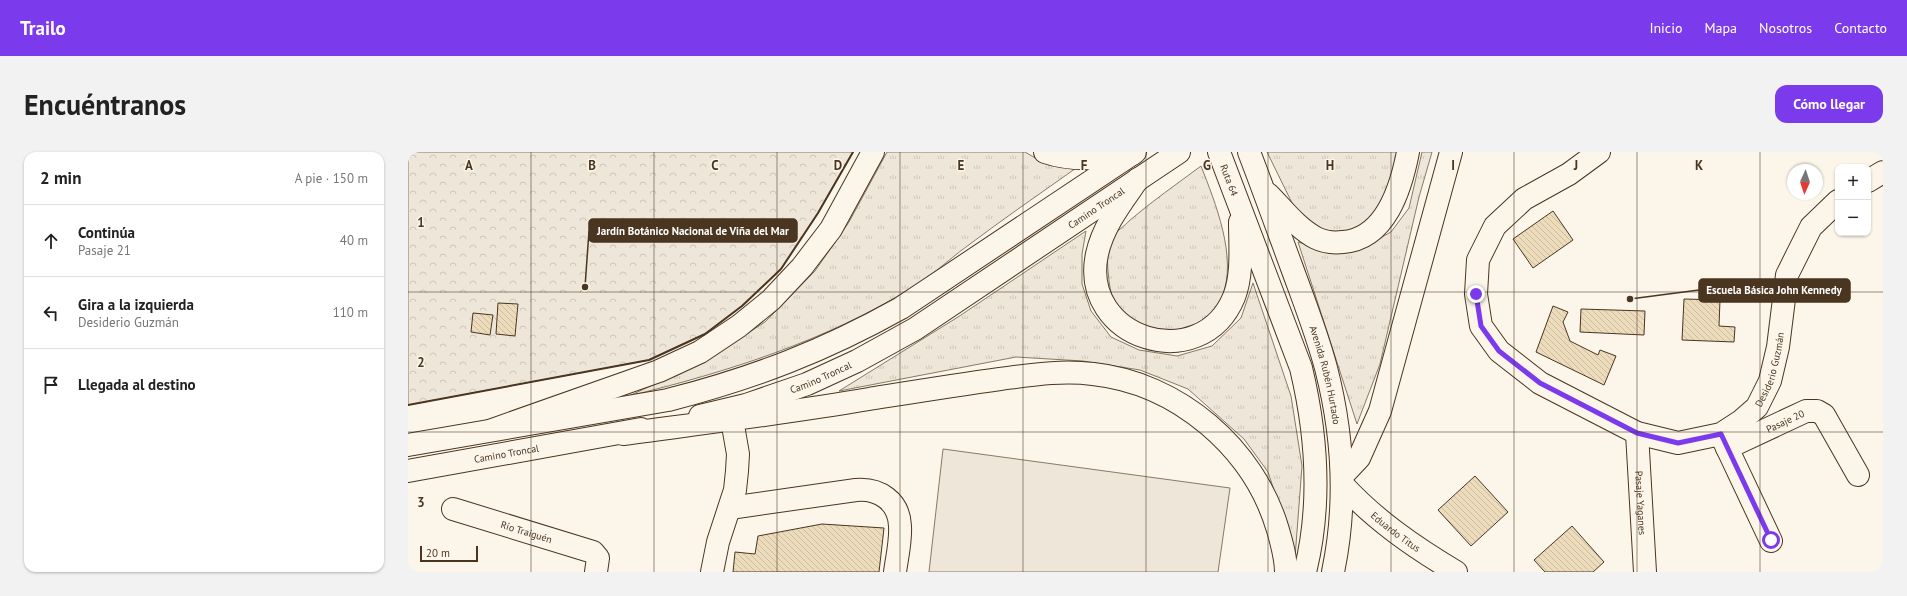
<!DOCTYPE html>
<html lang="es">
<head>
<meta charset="utf-8">
<style>
  :root { --surface:#fff; --page:#f2f2f2; --text:#222; --muted:#767676; --line:#e0e0e0; --accent:#7c3aed }
  body { margin:0; font-family:"PT Sans",sans-serif; background:var(--page); color:var(--text) }
  .controls { position:absolute; right:12px; top:12px; display:grid; overflow:hidden; border-radius:8px; box-shadow:0 1px 3px #0004 }
  .controls button { width:36px; height:36px; display:grid; place-items:center; padding:0; border:0; border-bottom:1px solid var(--line); background:var(--surface); color:var(--text); font:20px sans-serif }
  .compass { position:absolute; left:1379px; top:12px; width:36px; height:36px; border-radius:50%; background:var(--surface); box-shadow:0 1px 3px #0004; rotate:183deg }
  .scale { position:absolute; left:12px; bottom:10px; width:58px; box-sizing:border-box; padding-left:4px; border:2px solid #4a3520; border-top:0; font-size:11px; line-height:14px; white-space:nowrap; color:#4a3520; -webkit-text-stroke:3px #fbf6e9; paint-order:stroke }
  .stop { position:absolute; width:12px; height:12px; margin:-9px; border:3px solid #7c3aed; border-radius:50%; background:#fff }
  .stop.end { background:#7c3aed; border-color:#fff; box-shadow:0 1px 4px #0008 }
  .list { margin:0; padding:0; list-style:none }
  h2 { display:flex; justify-content:space-between; align-items:center; height:52px; margin:0; padding:0 16px; font-size:17px }
  h2 small { font-size:13px; font-weight:400; color:var(--muted) }
  .list li { display:grid; grid-template-columns:26px 1fr auto; gap:12px; align-items:center; box-sizing:border-box; height:72px; padding:0 16px; border-top:1px solid var(--line) }
  .list b { display:block; font-size:15px; white-space:nowrap }
  .list p { margin:0; font-size:13px; white-space:nowrap; color:var(--muted) }
  .list em { font-size:13px; font-style:normal; color:var(--muted) }
  .icon { flex:none; width:22px; height:22px; fill:none; stroke:currentColor; stroke-width:2; stroke-linecap:round; stroke-linejoin:round }
  .map { position:relative; flex:none; width:1475px; height:420px; overflow:hidden; border-radius:12px }
  header { display:flex; align-items:center; gap:24px; box-sizing:border-box; height:56px; padding:0 20px; background:var(--accent); color:#fff }
  header strong { font-size:19px }
  nav { display:flex; gap:22px; margin-inline-start:auto; font-size:14px }
  .intro { display:flex; align-items:center; justify-content:space-between; box-sizing:border-box; height:96px; padding:0 24px }
  h1 { margin:0; font-size:28px }
  .button { padding:10px 18px; border-radius:12px; background:var(--accent); color:#fff; font-size:14px; font-weight:700 }
  main { display:flex; gap:24px; padding:0 24px }
  aside { flex:1; background:var(--surface); border-radius:12px; box-shadow:0 1px 3px #0004 }
  .map>svg:first-child { display:block }
  .grass { fill:url(#grass-tufts); stroke:#887966 }
  .park { fill:url(#park-crowns); stroke:#887966 }
  .garden { fill:#ede6d9; stroke:#887966 }
  .building { fill:url(#building-back-hatch); stroke:#4a3520 }
  .lines { fill:none; stroke-linecap:round; stroke-linejoin:round }
  .minor-casing { stroke:#4a3520; stroke-width:24 }
  .major-casing { stroke:#4a3520; stroke-width:24 }
  .highway-casing { stroke:#4a3520; stroke-width:24 }
  .minor { stroke:#fbf6e9; stroke-width:22 }
  .major { stroke:#fbf6e9; stroke-width:22 }
  .highway { stroke:#fbf6e9; stroke-width:22 }
  .wall { stroke:#4a3520; stroke-width:2 }
  .route { stroke:#7c3aed; stroke-width:5 }
  .grid { fill:none; stroke:#4a3520; stroke-width:1; stroke-opacity:0.55 }
  .labels { text-anchor:middle; stroke-width:3; stroke-linejoin:round; paint-order:stroke }
  .street-label { font-size:10px; fill:#4a3520; stroke:#fbf6e9 }
  .grid-label { font-size:13px; text-anchor:middle; font-weight:bold; fill:#4a3520; stroke:#fbf6e9; stroke-width:3; stroke-linejoin:round; paint-order:stroke }
  .leader { fill:none; stroke:#4a3520; stroke-width:1.5 }
  .callout-dot { fill:#4a3520; stroke:#fbf6e9; stroke-width:1.5 }
  .callout { fill:#4a3520; stroke:#4a3520; stroke-width:1.5 }
  .callout-label { font-size:11px; text-anchor:middle; font-weight:bold; fill:#fff }
</style>
</head>
<body>
<header>
<strong>Trailo</strong>
<nav><a>Inicio</a><a>Mapa</a><a>Nosotros</a><a>Contacto</a></nav>
</header>
<div class="intro"><h1>Encuéntranos</h1><a class="button">Cómo llegar</a></div>
<main>
<aside>
<h2>2 min<small>A pie · 150 m</small></h2>
<ul class="list">
<li><svg class="icon" aria-label="ahead" viewBox="0 0 24 24"><path d="M12 20V5M6 11l6-6 6 6"/></svg><div><b>Continúa</b><p>Pasaje 21</p></div><em>40 m</em></li>
<li><svg class="icon" aria-label="left" viewBox="0 0 24 24"><path d="M17 20v-9H6M10 6l-5 5 5 5"/></svg><div><b>Gira a la izquierda</b><p>Desiderio Guzmán</p></div><em>110 m</em></li>
<li><svg class="icon" aria-label="arrive" viewBox="0 0 24 24"><path d="M6 21V4h12l-3 4 3 4H6"/></svg><div><b>Llegada al destino</b></div></li>
</ul>
</aside>
<div class="map">
<svg width="1475" height="420" viewBox="0 0 1475 420">
  <defs>
    <pattern id="grass-tufts" width="24" height="20" patternUnits="userSpaceOnUse"><rect width="24" height="20" fill="#ede6d9"/><path d="M3 7l-1-3M5 7V3M7 7l1-3M15 17l-1-3M17 17v-4M19 17l1-3" fill="none" stroke="#cdc6ba"/></pattern>
    <pattern id="park-crowns" width="20" height="18" patternUnits="userSpaceOnUse"><rect width="20" height="18" fill="#ede6d9"/><path d="M2 6a3 3 0 1 1 6 0M12 15a3 3 0 1 1 6 0" fill="none" stroke="#cdc6ba"/></pattern>
    <pattern id="building-back-hatch" width="6" height="6" patternUnits="userSpaceOnUse"><rect width="6" height="6" fill="#ecdcbc"/><path d="M-1 5l2 2M0 0l6 6M5-1l2 2" fill="none" stroke="#ccbda1"/></pattern>
  </defs>
  <rect width="100%" height="100%" fill="#fbf6e9"/>
  <g class="grass">
    <path d="M479,0H617L629,7L671,14C633,41 595,67 558,95C540,108 524,124 505,135C418,189 319,220 221,244L298,208L357,170L407,119L441,70Z"/>
    <polygon points="859,0 989,0 986,22 973,54 962,69 937,82 908,76 885,53"/>
    <polygon points="1014,0 1024,0 1011,45 972,212 949,272 890,90 929,101 954,96 983,80 1001,56"/>
    <path d="M793,14C807,50 830,106 814,145C812,150 800,168 797,170C770,186 727,178 709,153C702,145 701,129 700,119C699,106 699,95 706,84C709,78 717,74 721,69C744,49 769,32 793,14Z"/>
    <polygon points="678,79 674,102 674,132 683,159 703,185 731,198 769,204 804,194 833,166 845,131 883,244 894,314 886,419 880,380 860,320 836,287 780,237 732,218 675,209 608,205 431,239 550,165"/>
  </g>
  <polygon class="park" points="0,0 445,0 410,61 373,117 334,154 297,182 241,208 0,253"/>
  <polygon class="garden" points="535,297 822,336 810,420 521,420"/>
  <g class="building">
    <polygon points="1145,59 1165,88 1125,116 1105,87"/>
    <polygon points="1276,147 1312,148 1311,174 1327,175 1326,190 1274,188"/>
    <polygon points="90,151 110,152 107,184 88,182"/>
    <polygon points="1145,154 1160,160 1155,170 1162,189 1190,203 1192,198 1208,204 1196,233 1128,200"/>
    <polygon points="1173,157 1237,159 1236,183 1172,180"/>
    <polygon points="65,161 85,163 82,183 63,180"/>
    <polygon points="1067,324 1100,360 1063,394 1030,358"/>
    <polygon points="414,372 476,376 471,420 325,420 327,400 347,402 350,384"/>
    <polygon points="1164,374 1196,410 1185,420 1137,420 1126,408"/>
  </g>
  <g class="lines">
    <g class="minor-casing">
      <g id="minor">
        <path id="s1" d="M1191,0L1161,22L1116,47L1087,74L1070,108L1068,142L1073,174L1091,199L1132,231L1229,281L1270,291L1313,282L1333,269L1349,255L1362,229L1370,195L1379,123L1403,75L1430,49"/>
        <polyline points="1460,29 1475,20"/>
        <path id="s2" d="M1229,281L1237,420"/>
        <polyline points="1313,283 1363,389"/>
        <path id="s3" d="M1319,296L1398,259H1409L1416,263L1450,323"/>
        <path id="s4" d="M934,332C967,368 1006,395 1048,420"/>
        <path d="M322,356L448,338C471,336 491,349 492,374C493,389 489,405 487,420"/>
        <path id="s5" d="M45,357L185,400L190,406L188,420"/>
        <polyline points="304,420 310,390 327,338 329,319 330,302 324,268"/>
      </g>
    </g>
    <g class="major-casing">
      <g id="major">
        <path id="s6" d="M292,264L338,253L399,232L449,209L507,177L771,0"/>
        <path d="M0,293L260,248C346,226 416,199 493,156L727,0"/>
        <path id="s7" d="M0,319L233,277"/>
      </g>
    </g>
    <g class="highway-casing">
      <g id="highway">
        <path d="M637,0C666,10 695,6 724,2"/>
        <path id="s8" d="M811,0L893,216C909,283 914,352 897,420"/>
        <path id="s9" d="M841,0C856,39 870,78 884,116C896,149 909,182 918,216C935,282 939,353 925,420"/>
        <path d="M730,27C714,50 695,74 689,102C671,187 793,225 826,145C835,122 832,94 832,70"/>
        <path d="M860,42C875,57 889,76 908,86C916,90 926,91 935,90C978,87 993,36 1000,0"/>
        <polyline points="84,278 251,219 292,200 331,174 363,148 394,115 423,77 465,0"/>
        <path d="M215,282C297,271 379,261 461,247C505,240 548,233 592,227C623,223 653,218 685,222C770,231 846,296 870,378C874,392 878,406 878,420"/>
        <polyline points="934,324 951,306 972,259 1043,0"/>
      </g>
    </g>
    <use href="#minor" class="minor"/>
    <use href="#major" class="major"/>
    <use href="#highway" class="highway"/>
    <polyline class="wall" points="0,253 241,208 297,182 334,154 373,117 410,61 445,0"/>
  </g>
  <g class="lines">
    <polyline class="route" points="1068,142 1073,174 1091,199 1132,231 1229,281 1270,291 1313,282 1363,388"/>
  </g>
  <path class="grid" d="M123,0V420M246,0V420M369,0V420M492,0V420M615,0V420M738,0V420M860,0V420M983,0V420M1106,0V420M1229,0V420M1352,0V420M0,140H1475M0,280H1475"/>
  <g class="labels">
    <g class="street-label">
      <text dy="4" stroke="none"><textPath href="#s8" startOffset="30">Ruta 64</textPath></text>
      <text dy="4" stroke="none"><textPath href="#s6" startOffset="451">Camino Troncal</textPath></text>
      <text dy="4" stroke="none"><textPath href="#s1" startOffset="596">Desiderio Guzmán</textPath></text>
      <text dy="4" stroke="none"><textPath href="#s6" startOffset="127">Camino Troncal</textPath></text>
      <text dy="4" stroke="none"><textPath href="#s9" startOffset="236">Avenida Rubén Hurtado</textPath></text>
      <text dy="4" stroke="none"><textPath href="#s3" startOffset="64">Pasaje 20</textPath></text>
      <text dy="4" stroke="none"><textPath href="#s7" startOffset="100">Camino Troncal</textPath></text>
      <text dy="4" stroke="none"><textPath href="#s2" startOffset="70">Pasaje Yaganes</textPath></text>
      <text dy="4" stroke="none"><textPath href="#s5" startOffset="77">Río Traiguén</textPath></text>
      <text dy="4" stroke="none"><textPath href="#s4" startOffset="72">Eduardo Titus</textPath></text>
    </g>
  </g>
  <g class="grid-label">
    <text x="61" y="18">A</text>
    <text x="184" y="18">B</text>
    <text x="307" y="18">C</text>
    <text x="430" y="18">D</text>
    <text x="553" y="18">E</text>
    <text x="676" y="18">F</text>
    <text x="799" y="18">G</text>
    <text x="922" y="18">H</text>
    <text x="1045" y="18">I</text>
    <text x="1168" y="18">J</text>
    <text x="1291" y="18">K</text>
    <text x="13" y="75">1</text>
    <text x="13" y="215">2</text>
    <text x="13" y="355">3</text>
  </g>
  <path class="leader" d="M177 135L181 79M1222 147L1291 138"/>
  <g class="callout-dot">
    <circle cx="177" cy="135" r="4"/>
    <circle cx="1222" cy="147" r="4"/>
  </g>
  <g class="callout">
    <rect x="181" y="67" width="208" height="23" rx="4"/>
    <rect x="1291" y="127" width="151" height="23" rx="4"/>
  </g>
  <g class="callout-label">
    <text x="285" y="83">Jardín Botánico Nacional de Viña del Mar</text>
    <text x="1366" y="142">Escuela Básica John Kennedy</text>
  </g>
</svg>
<div class="controls">
<button>+</button>
<button>−</button>
</div>
<svg class="compass" viewBox="-18 -18 36 36"><path d="M0-13l5 13h-10z" fill="#e53935"/><path d="M0 13l5-13h-10z" fill="#767676"/></svg>
<div class="scale">20 m</div>
<div class="stop" style="left:1363px;top:388px"></div>
<div class="stop end" style="left:1068px;top:142px"></div>
</div>
</main>
</body>
</html>
